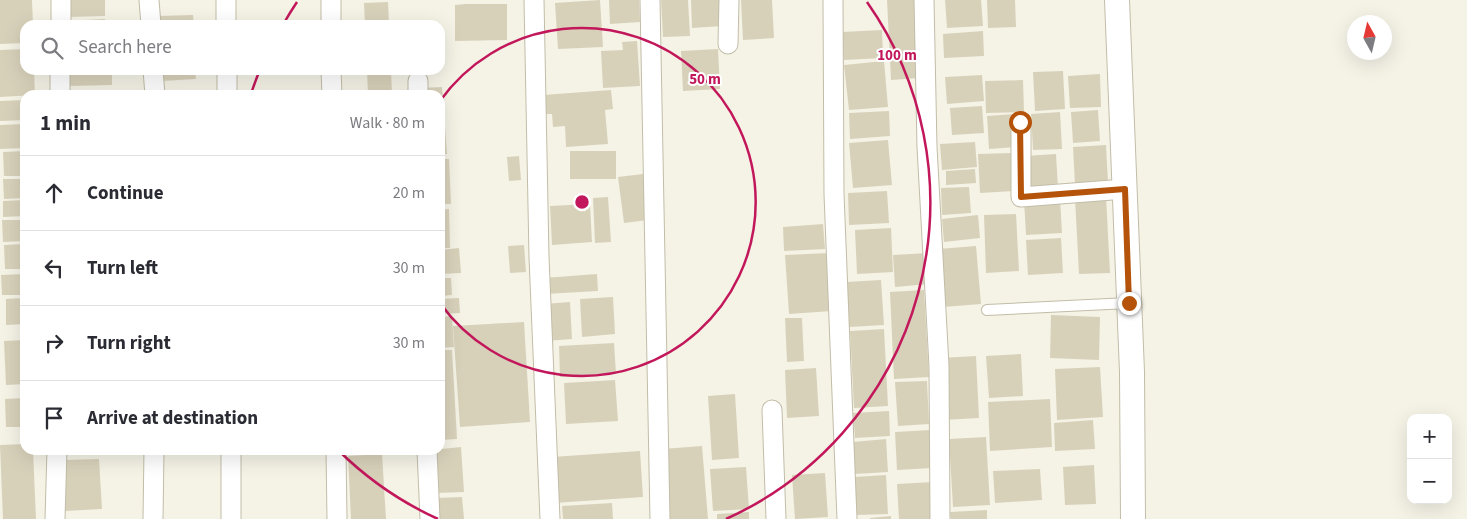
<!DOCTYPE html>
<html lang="en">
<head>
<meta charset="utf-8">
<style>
  :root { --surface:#fff; --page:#f2f2f3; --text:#2b2b33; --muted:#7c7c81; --line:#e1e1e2 }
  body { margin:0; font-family:"Source Sans 3",sans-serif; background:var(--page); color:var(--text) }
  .controls { position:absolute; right:15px; bottom:15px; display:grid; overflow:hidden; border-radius:10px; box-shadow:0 5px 20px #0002 }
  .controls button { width:45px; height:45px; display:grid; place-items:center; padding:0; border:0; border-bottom:1px solid var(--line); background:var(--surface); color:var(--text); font:25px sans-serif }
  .compass { position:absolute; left:1347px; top:15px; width:45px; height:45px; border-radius:50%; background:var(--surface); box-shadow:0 5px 20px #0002; rotate:352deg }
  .stop { position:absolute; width:15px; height:15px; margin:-11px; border:4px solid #b45309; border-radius:50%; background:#fff }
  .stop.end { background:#b45309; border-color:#fff; box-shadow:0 1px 5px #0008 }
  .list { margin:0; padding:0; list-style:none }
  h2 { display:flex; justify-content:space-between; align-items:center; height:65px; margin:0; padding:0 20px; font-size:21px }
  h2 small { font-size:16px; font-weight:400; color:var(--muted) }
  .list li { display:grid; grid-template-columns:32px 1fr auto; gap:15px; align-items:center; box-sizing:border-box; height:75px; padding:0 20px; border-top:1px solid var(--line) }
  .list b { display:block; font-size:19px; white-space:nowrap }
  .list em { font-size:16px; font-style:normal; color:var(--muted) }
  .icon { flex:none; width:28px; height:28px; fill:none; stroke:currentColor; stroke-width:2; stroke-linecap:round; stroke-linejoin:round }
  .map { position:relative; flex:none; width:1467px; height:519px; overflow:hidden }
  .search { position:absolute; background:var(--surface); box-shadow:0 5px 20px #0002; left:20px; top:20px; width:425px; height:55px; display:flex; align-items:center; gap:12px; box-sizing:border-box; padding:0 18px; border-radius:15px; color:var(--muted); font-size:19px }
  .panel { position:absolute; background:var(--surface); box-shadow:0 5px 20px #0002; left:20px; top:90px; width:425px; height:365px; border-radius:15px }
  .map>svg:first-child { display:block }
  .building { fill:#d8d1ba }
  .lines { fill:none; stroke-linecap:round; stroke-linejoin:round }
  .service-casing { stroke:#c2bda8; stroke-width:12 }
  .minor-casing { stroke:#c2bda8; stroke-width:21 }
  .tertiary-casing { stroke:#c2bda8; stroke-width:26 }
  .service { stroke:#fff; stroke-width:10 }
  .minor { stroke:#fff; stroke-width:19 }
  .tertiary { stroke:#fff; stroke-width:24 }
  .route { stroke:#b45309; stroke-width:6 }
  .ring { fill:none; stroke:#c2185b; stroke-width:2.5 }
  .centre { fill:#c2185b; stroke:#fff; stroke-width:2.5 }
  .ring-label { font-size:15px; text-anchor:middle; font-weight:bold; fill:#c2185b; stroke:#fff; stroke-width:4; stroke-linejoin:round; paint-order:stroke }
</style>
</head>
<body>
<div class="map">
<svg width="1467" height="519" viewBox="0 0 1467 519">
  <rect width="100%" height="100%" fill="#f5f3e6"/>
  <g class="building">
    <polygon points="0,0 32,0 33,25 25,25 25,43 0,44"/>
    <polygon points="66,0 105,0 105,16 66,17"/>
    <polygon points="600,0 603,47 558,49 555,3"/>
    <polygon points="609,0 639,0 640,22 610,24"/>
    <polygon points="661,0 688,0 690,36 663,37"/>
    <polygon points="691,0 721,0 723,26 692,28"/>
    <polygon points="741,0 772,0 774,38 743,40"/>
    <polygon points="887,0 916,0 919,78 891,80"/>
    <polygon points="945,0 981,0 983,26 947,28"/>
    <polygon points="987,0 1015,0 1016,27 988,28"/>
    <polygon points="388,2 389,25 365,25 364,3"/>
    <polygon points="465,4 507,4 507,40 455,41 455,5"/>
    <polygon points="193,15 194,25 160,25 159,16"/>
    <polygon points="105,19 105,25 66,25 66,21"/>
    <polygon points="882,30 883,58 844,60 842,32"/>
    <polygon points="983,31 984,56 944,58 943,34"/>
    <polygon points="637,41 640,86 603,88 601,51 623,50 622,42"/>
    <polygon points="25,49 25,70 34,70 35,95 0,97 0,50"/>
    <polygon points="718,49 720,89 683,91 681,51"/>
    <polygon points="884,61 888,107 849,110 844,65"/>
    <polygon points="69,70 112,70 112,85 69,86"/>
    <polygon points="161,70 195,70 196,79 162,81"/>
    <polygon points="367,70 391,70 392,95 368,95"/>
    <polygon points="1063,71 1065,109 1035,111 1033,72"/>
    <polygon points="1100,74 1101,107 1070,108 1068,76"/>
    <polygon points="982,75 984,101 947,104 945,77"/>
    <polygon points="1023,80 1024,112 986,113 985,81"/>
    <polygon points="442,87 447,154 440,155 440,95 423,95 422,88"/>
    <polygon points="611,90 613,109 605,110 608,144 566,147 565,126 553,127 552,114 544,114 543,95"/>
    <polygon points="200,92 200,95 168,95 168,93"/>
    <polygon points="25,100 25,120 0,121 0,101"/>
    <polygon points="982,106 984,133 952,135 950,108"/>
    <polygon points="1098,110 1100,141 1073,143 1071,112"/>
    <polygon points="889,111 890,136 850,139 849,113"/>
    <polygon points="1060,112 1062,149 1033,150 1031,114"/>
    <polygon points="1015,114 1017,147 989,149 987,116"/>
    <polygon points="25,124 25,148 0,149 0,125"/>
    <polygon points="888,140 892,185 853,188 849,143"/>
    <polygon points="975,142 977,167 942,170 940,144"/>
    <polygon points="1106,145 1108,183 1075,185 1073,147"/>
    <polygon points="25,151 25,176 4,176 3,152"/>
    <rect x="570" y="151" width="46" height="28"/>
    <polygon points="1012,153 1014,191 980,193 978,154"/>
    <polygon points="1056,154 1058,189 1026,190 1025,156"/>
    <polygon points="519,156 521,180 509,181 507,157"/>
    <polygon points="440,159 449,159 451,204 440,204"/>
    <polygon points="975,169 976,183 946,185 946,171"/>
    <polygon points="643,174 648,220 624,223 618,177"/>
    <polygon points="3,179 25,179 25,198 4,199"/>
    <polygon points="969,187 971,213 942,215 941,188"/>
    <polygon points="887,191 889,223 849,225 848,193"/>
    <polygon points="1106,196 1110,273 1079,274 1075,198"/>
    <polygon points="608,197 611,242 595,243 593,198"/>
    <polygon points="1060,198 1062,233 1026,235 1024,200"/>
    <polygon points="25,200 25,216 3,217 3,201"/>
    <polygon points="590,204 592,242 552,245 550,206"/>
    <polygon points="449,209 450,248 440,248 440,210"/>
    <polygon points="1016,214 1019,271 986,273 984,215"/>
    <polygon points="978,215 980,238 944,242 942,219"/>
    <polygon points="2,220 25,220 25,241 3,242"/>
    <polygon points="823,224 825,249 784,251 783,227"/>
    <polygon points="891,228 893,272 857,274 855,230"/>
    <polygon points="1061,238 1063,273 1028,275 1026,240"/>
    <polygon points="25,244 25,269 5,269 4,245"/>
    <polygon points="524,245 526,272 510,273 508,246"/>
    <polygon points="976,246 981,304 943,307 938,249"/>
    <polygon points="459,248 461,273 440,274 440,250"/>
    <polygon points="829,253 832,311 789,314 785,255"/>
    <polygon points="928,253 929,284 895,287 893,255"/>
    <polygon points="25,274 25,295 2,295 1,275"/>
    <polygon points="597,274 598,291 545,294 544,278"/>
    <polygon points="440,278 451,278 452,295 440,296"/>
    <polygon points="881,280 884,325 849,327 846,282"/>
    <polygon points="924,290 929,377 894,379 890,292"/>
    <polygon points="613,297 615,334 582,337 580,299"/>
    <polygon points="25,298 25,324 6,325 6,299"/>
    <polygon points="459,298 460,313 440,314 440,299"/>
    <polygon points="570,302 572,339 546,341 544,304"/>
    <polygon points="1051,315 1100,317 1099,360 1050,358"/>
    <polygon points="452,316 454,347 440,348 440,317"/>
    <polygon points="785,318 802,318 804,361 787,362"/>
    <polygon points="524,322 530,422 460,427 453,326"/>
    <polygon points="884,329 888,406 854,408 850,331"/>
    <polygon points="25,340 25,384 6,385 4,341"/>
    <polygon points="614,343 616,374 560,377 559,346"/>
    <polygon points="440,350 452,350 457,439 440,440"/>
    <polygon points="1021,354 1023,396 989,398 986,356"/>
    <polygon points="976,356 979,418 944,420 940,358"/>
    <polygon points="1100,367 1103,417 1057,420 1055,369"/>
    <polygon points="816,368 819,416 787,418 785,370"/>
    <polygon points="615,380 618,421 566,424 564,383"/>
    <polygon points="927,381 929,424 898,426 895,382"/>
    <polygon points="735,394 739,458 712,460 708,396"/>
    <polygon points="25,398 25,427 6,427 5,399"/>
    <polygon points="1050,399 1052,447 990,451 988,402"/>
    <polygon points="889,411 890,436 855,438 853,413"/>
    <polygon points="1093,420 1095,449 1055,451 1054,423"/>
    <polygon points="930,430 932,468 897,470 895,432"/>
    <polygon points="986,437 990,505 953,507 949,439"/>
    <polygon points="886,439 888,472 855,474 853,442"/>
    <polygon points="25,444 25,450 33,450 36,519 3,519 0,445"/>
    <polygon points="702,446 708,519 668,519 662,449"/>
    <polygon points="461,447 464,492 435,493 432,450"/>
    <polygon points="640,451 643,497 554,503 552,457"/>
    <polygon points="382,454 386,519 351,519 348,456"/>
    <polygon points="99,459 102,509 65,511 64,460"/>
    <polygon points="1094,465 1096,504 1065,505 1063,467"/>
    <polygon points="746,467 749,509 713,511 710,469"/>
    <polygon points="1040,469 1042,500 995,503 993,471"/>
    <polygon points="825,473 828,517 795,519 792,475"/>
    <polygon points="886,475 888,514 856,515 854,477"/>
    <polygon points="933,482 935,519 899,519 897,484"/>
    <polygon points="462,497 464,519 437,519 436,498"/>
    <polygon points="612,503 613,519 563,519 562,506"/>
    <polygon points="987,510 987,519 951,519 950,512"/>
    <polygon points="749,512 749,519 717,519 717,514"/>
    <polygon points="891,516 891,519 870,519 870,518"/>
  </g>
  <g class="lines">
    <g class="service-casing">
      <polyline id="service" points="987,310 1129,303"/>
    </g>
    <g class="minor-casing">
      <g id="minor">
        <polyline points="149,0 151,25"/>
        <polyline points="226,0 226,25"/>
        <polyline points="331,0 331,25"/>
        <polyline points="534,0 539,257 550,519"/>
        <polyline points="650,0 660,519"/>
        <polyline points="833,0 834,194 847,519"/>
        <polyline points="924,0 927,147 939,366 940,519"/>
        <polyline points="61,25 61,0"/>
        <polyline points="728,44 729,0"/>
        <polyline points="153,70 155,95"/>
        <polyline points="227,70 227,95"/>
        <polyline points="331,70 332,95"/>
        <polyline points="418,81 418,95"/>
        <polyline points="60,95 60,70"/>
        <polyline points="1021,122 1021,197 1125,189"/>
        <polyline points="772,410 776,519"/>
        <polyline points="231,450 231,519"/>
        <polyline points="336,450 337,519"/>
        <polyline points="427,450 430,519"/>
        <polyline points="55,519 57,450"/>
        <polyline points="153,519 154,450"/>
      </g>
    </g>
    <g class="tertiary-casing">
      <polyline id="tertiary" points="1117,0 1132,372 1133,519"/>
    </g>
    <use href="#service" class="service"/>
    <use href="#minor" class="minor"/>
    <use href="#tertiary" class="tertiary"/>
  </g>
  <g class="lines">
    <polyline class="route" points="1020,122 1021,197 1125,189 1129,303"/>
  </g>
  <g class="ring">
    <path d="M440 101A174 174 0 1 1 440 303"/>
    <path d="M438 519A348 348 0 0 1 338 450M251 94A348 348 0 0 1 259 72M284 23A348 348 0 0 1 297 2M867 2A348 348 0 0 1 726 519"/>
  </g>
  <circle cx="582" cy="202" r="8" class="centre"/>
  <g class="ring-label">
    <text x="897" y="60">100 m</text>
    <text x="705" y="84">50 m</text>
  </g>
</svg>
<div class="controls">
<button>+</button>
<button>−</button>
</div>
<svg class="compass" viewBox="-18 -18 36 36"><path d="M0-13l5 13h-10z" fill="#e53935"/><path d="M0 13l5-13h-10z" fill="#7c7c81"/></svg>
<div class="stop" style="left:1020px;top:122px"></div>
<div class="stop end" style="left:1129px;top:303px"></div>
<div class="search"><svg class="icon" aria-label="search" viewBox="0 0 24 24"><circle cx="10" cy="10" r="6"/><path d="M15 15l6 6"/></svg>Search here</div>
<section class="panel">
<h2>1 min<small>Walk · 80 m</small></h2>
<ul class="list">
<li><svg class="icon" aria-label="ahead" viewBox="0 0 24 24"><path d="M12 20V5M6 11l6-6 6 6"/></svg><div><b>Continue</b></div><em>20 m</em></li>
<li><svg class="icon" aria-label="left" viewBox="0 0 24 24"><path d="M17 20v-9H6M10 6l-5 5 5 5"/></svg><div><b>Turn left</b></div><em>30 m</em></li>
<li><svg class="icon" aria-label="right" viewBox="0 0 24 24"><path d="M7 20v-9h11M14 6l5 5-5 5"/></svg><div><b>Turn right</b></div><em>30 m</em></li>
<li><svg class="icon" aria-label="arrive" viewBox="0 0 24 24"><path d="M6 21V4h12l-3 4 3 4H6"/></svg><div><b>Arrive at destination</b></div></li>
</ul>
</section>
</div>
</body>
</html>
